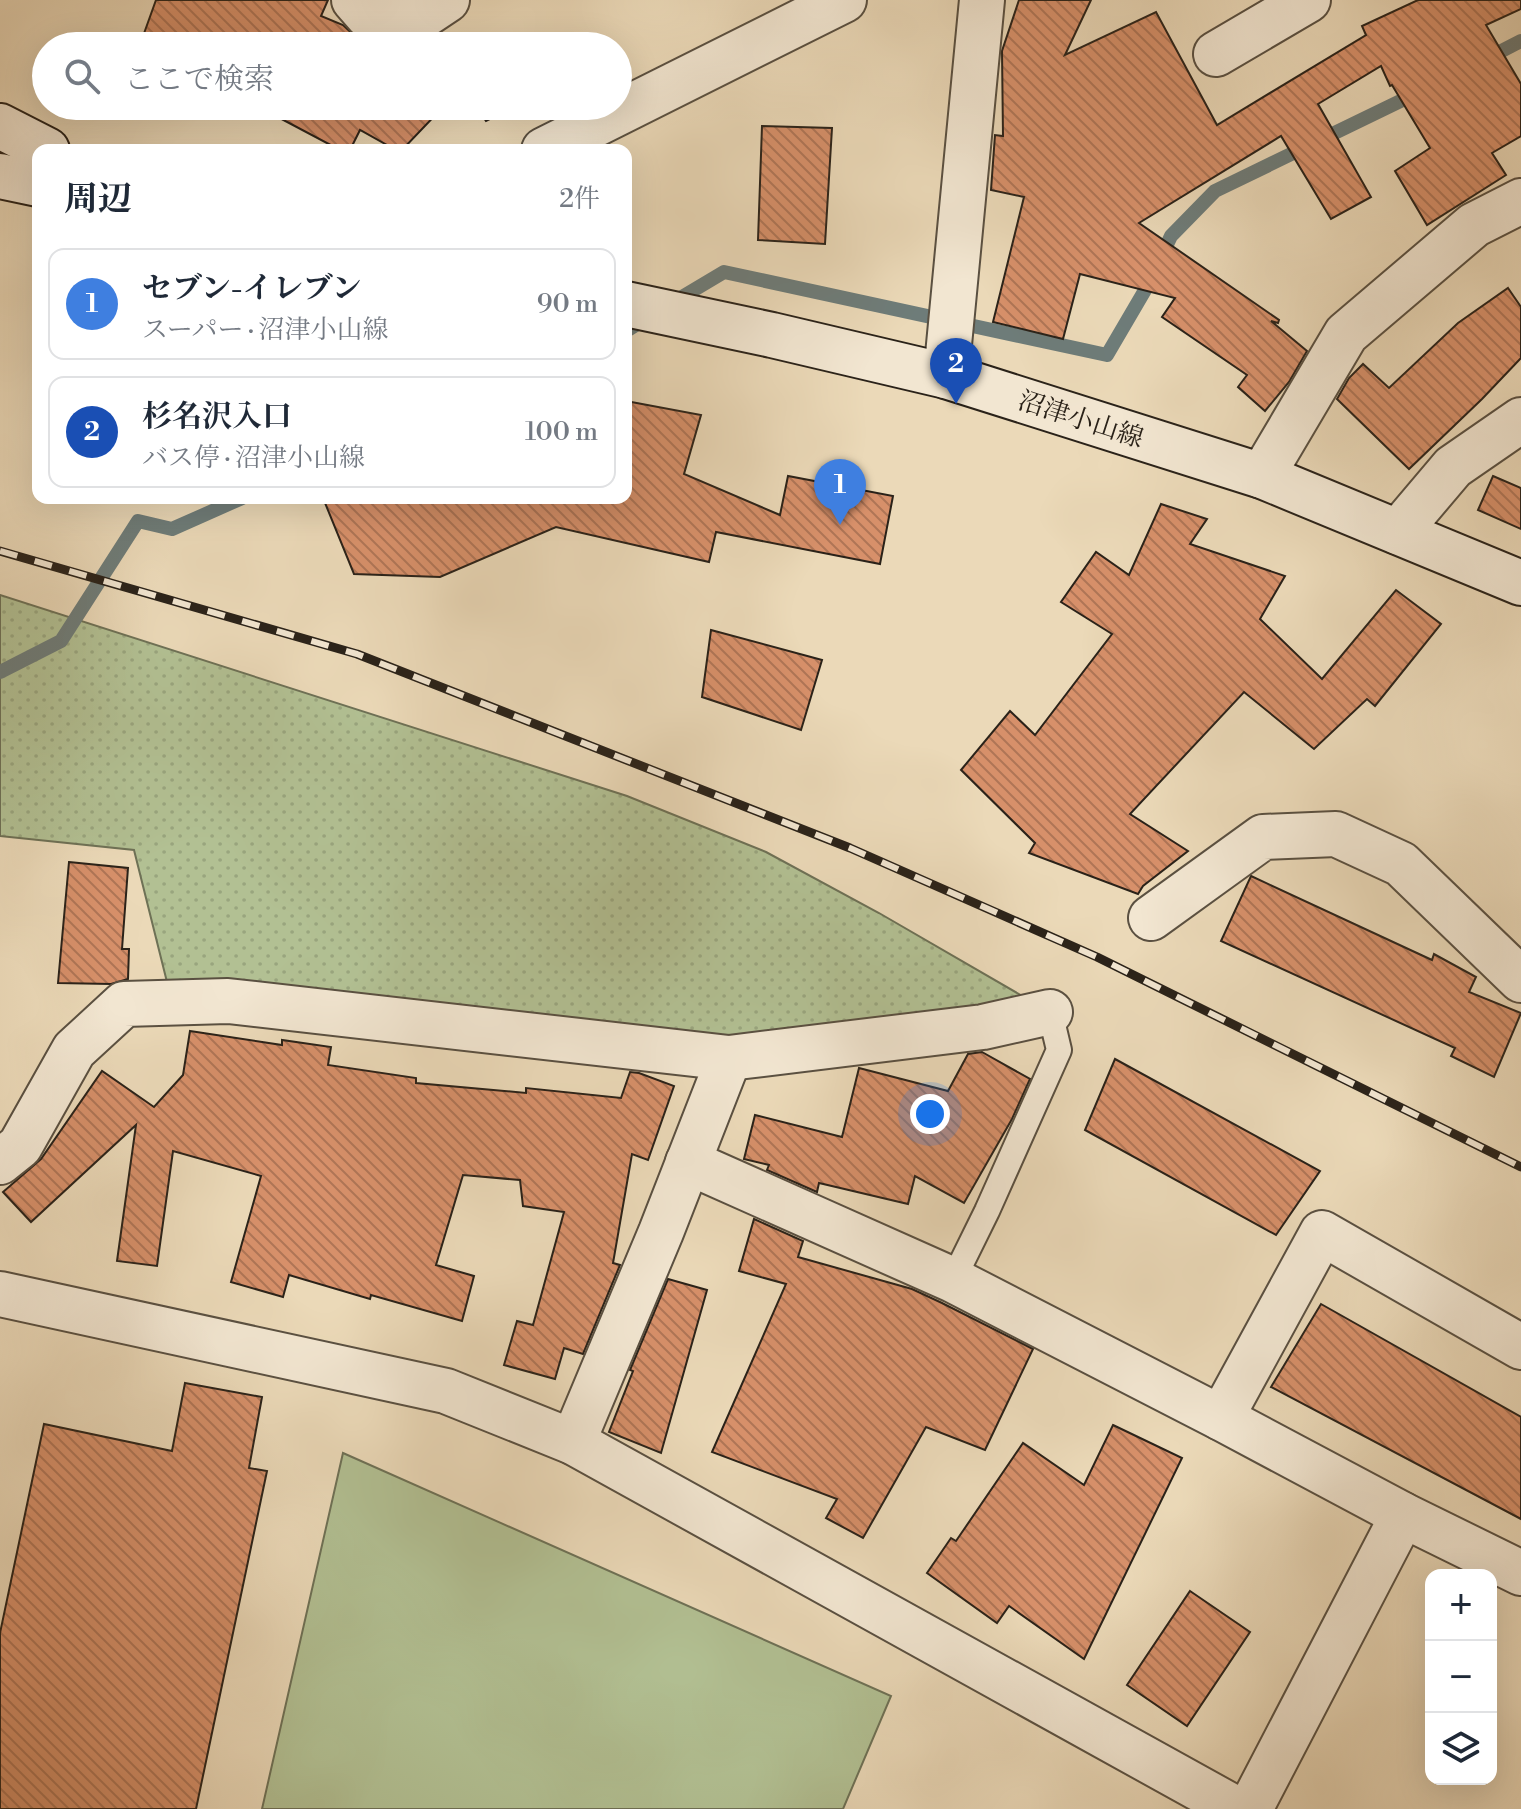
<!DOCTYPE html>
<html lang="ja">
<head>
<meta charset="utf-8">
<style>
  :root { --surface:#fff; --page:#f2f2f3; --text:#1f2937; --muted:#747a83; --line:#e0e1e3; --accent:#111827 }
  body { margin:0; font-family:"Libre Bodoni","Noto Serif JP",serif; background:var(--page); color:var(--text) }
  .controls { position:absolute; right:24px; bottom:24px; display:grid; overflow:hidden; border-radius:16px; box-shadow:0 8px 32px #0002 }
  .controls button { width:72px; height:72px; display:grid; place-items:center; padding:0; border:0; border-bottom:2px solid var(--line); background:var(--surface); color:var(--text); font:40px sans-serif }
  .you { position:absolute; left:930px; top:1114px; width:28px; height:28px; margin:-20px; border:6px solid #fff; border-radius:50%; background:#1a73e8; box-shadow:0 0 0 12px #1a73e833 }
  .badge { display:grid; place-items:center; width:52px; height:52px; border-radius:50%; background:var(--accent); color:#fff; font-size:26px; font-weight:700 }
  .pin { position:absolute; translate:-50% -66px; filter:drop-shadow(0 2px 4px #0008) }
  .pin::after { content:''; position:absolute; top:42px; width:28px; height:24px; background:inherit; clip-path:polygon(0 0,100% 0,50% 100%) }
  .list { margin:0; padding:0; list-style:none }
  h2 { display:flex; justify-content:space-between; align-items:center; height:104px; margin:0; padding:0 32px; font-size:34px }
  h2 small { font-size:26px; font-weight:400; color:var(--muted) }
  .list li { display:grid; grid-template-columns:52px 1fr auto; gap:24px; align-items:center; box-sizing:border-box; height:112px; margin:0 16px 16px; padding:0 16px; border:2px solid var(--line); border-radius:16px }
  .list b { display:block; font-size:30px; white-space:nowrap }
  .list p { margin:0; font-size:26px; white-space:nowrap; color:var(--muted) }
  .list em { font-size:26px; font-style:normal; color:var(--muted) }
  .icon { flex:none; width:44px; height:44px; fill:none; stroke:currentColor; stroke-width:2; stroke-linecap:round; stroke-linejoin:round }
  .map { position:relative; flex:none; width:1521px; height:1809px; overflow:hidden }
  .search { position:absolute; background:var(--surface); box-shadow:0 8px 32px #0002; left:32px; top:32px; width:600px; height:88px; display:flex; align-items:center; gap:20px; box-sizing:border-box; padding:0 28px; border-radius:44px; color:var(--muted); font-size:30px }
  .panel { position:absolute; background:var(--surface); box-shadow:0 8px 32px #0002; left:32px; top:144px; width:600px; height:360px; border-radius:16px }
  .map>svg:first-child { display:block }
  .grass { fill:url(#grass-dots); stroke:#6e7156; stroke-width:2 }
  .pitch { fill:#b2c093; stroke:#6e7156; stroke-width:2 }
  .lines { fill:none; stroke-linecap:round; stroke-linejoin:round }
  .stream { stroke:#6e7c79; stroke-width:14 }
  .building { fill:url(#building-back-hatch); stroke:#2a2219; stroke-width:2 }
  .service-casing { stroke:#5a5041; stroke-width:28 }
  .minor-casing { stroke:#5a5041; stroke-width:48 }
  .tertiary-casing { stroke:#5a5041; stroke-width:48 }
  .secondary-casing { stroke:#2a2219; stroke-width:48 }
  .service { stroke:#f2e6d1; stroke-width:24 }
  .minor { stroke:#f2e6d1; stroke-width:44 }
  .tertiary { stroke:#f2e6d1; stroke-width:44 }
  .secondary { stroke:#f2e6d1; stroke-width:44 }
  .rail-casing { stroke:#2a2219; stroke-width:9 }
  .rail { stroke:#f2e6d1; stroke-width:6; stroke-dasharray:18; stroke-linecap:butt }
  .labels { text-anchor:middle; stroke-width:7; stroke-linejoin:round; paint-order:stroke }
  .street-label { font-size:26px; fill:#2a2219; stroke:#f2e6d1 }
</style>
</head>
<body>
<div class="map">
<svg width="1521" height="1809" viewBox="0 0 1521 1809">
  <defs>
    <pattern id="grass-dots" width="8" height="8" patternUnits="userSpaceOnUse" patternTransform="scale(2)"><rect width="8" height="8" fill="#b2c093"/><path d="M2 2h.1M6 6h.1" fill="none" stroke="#99a57e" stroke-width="1.8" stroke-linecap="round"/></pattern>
    <pattern id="building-back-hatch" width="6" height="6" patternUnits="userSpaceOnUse" patternTransform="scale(2)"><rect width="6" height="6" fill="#d7906a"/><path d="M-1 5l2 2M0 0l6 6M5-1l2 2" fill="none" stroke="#af7556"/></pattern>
  </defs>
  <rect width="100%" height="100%" fill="#ebd9b8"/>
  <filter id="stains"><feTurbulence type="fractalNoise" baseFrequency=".0025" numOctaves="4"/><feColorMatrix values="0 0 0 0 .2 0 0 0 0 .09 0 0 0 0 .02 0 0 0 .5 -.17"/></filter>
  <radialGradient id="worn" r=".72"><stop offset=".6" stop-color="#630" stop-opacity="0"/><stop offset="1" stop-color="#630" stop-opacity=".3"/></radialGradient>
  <polygon class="grass" points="0,595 627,796 766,852 879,913 1050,1012 747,1044 169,990 134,850 0,836"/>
  <polygon class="pitch" points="343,1453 891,1696 843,1809 262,1809"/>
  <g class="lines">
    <g class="stream">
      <polyline points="1486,59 1521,41"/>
      <polyline points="672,303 724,272 1107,355 1148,285 1171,236 1215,191 1417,93"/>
      <polyline points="626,331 647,318"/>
      <polyline points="0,672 61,641 138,521 172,529 242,498"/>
    </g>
  </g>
  <g class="building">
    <polygon points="156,0 328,0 321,16 343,25 358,39 381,41 393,46 163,46 142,39"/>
    <polygon points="1019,0 1091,0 1065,55 1156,12 1217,125 1366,35 1362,26 1418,0 1521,0 1521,9 1486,25 1521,84 1521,136 1492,153 1506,175 1427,225 1395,171 1430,148 1392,85 1390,86 1381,66 1318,104 1371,197 1331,219 1281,136 1139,223 1279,320 1278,323 1271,321 1307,351 1289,382 1265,411 1238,387 1247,375 1162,317 1175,298 1080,274 1063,339 993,322 1024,197 991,190 995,135 1003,136 1002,51"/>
    <polygon points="257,106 444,106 402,150 396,150 360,130 350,150 340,150"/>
    <polygon points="476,106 516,106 486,121"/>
    <polygon points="762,126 832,128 825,244 758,240"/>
    <polygon points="1508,288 1521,307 1521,358 1482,399 1409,469 1337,399 1349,378 1363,364 1389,388 1458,323"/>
    <polygon points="626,401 701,415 684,474 780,515 788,476 893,496 880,564 716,532 709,562 556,527 440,577 354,574 323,498 626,498"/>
    <polygon points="1493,476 1521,488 1521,529 1478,510"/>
    <polygon points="1161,504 1207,519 1190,544 1285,576 1260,619 1322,679 1396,590 1441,624 1375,706 1367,699 1314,749 1244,692 1130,814 1188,851 1143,886 1138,894 1029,853 1035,843 961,770 1010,711 1035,735 1112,634 1061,602 1096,552 1129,575"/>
    <polygon points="711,630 822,660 801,730 702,697"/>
    <polygon points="69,862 128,868 122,949 129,949 128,979 111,984 58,983"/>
    <polygon points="1251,876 1432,960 1434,954 1476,977 1469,992 1521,1013 1494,1077 1451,1056 1455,1048 1221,941"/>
    <polygon points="190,1031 282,1045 282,1040 331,1047 328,1065 416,1078 416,1083 526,1093 526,1088 621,1098 630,1072 639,1073 674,1086 648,1160 632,1154 613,1263 620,1265 583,1354 564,1348 555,1379 504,1365 517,1321 533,1325 564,1212 523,1206 520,1180 463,1175 436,1265 474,1276 462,1321 371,1295 370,1299 289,1275 283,1297 231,1282 261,1176 173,1151 157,1266 117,1261 136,1125 31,1222 3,1192 41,1159 102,1071 154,1107 183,1075"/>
    <polygon points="982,1052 1030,1079 1012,1119 964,1203 915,1176 908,1204 819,1183 817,1192 767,1170 769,1165 744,1159 755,1115 842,1137 859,1068 948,1091 968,1054"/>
    <polygon points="1115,1059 1320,1171 1276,1235 1085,1130"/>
    <polygon points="754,1219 803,1241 798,1257 912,1289 942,1303 1033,1349 985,1450 926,1427 863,1538 826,1518 837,1499 712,1452 786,1284 739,1271"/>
    <polygon points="668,1279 707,1290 661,1453 609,1432 633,1371 630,1370"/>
    <polygon points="1321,1304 1521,1417 1521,1519 1271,1387"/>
    <polygon points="185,1383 262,1397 249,1468 267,1471 196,1809 0,1809 0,1633 44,1424 172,1451"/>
    <polygon points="1113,1425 1182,1458 1084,1659 1009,1606 997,1623 927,1573 951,1538 956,1541 1023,1443 1084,1485"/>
    <polygon points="1190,1591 1250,1632 1187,1726 1127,1685"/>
  </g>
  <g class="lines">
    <g class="service-casing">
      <polyline id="service" points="953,1280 987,1211 1059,1050 1050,1012"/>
    </g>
    <g class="minor-casing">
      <g id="minor">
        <polyline points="354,0 368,16 423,16 447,0"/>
        <polyline points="1216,54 1308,0"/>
        <polyline points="946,376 982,0"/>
        <polyline points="1262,476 1346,334 1474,225 1521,201"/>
        <polyline points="1398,532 1453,467 1521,420"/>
        <polyline points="1151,918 1263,837 1336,834 1401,864 1521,980"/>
        <polyline points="0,1162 20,1146 74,1050 124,1004 228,1001 729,1058 983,1027 1050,1012"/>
        <polyline points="688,1162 953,1280 1221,1418 1403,1515 1521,1573"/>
        <polyline points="0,1294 446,1391 573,1442 1236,1809"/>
        <polyline points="1221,1418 1322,1233 1521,1347"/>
        <polyline points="573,1442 661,1232 729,1058"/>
        <polyline points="1250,1809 1403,1515"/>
      </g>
    </g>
    <g class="tertiary-casing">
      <polyline id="tertiary" points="544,150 844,0"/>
    </g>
    <g class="secondary-casing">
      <g id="secondary">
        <polyline points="0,126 47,150"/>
        <polyline points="0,176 38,184"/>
        <polyline points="626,304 772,335 946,376 1262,476 1521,583"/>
      </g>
    </g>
    <use href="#service" class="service"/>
    <use href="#minor" class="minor"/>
    <use href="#tertiary" class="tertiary"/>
    <use href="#secondary" class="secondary"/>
    <g class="rail-casing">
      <polyline id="rail" points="0,551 357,654 850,848 1097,957 1521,1167"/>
    </g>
    <use href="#rail" class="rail"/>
  </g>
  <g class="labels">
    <g class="street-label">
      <text transform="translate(1081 419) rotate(18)" y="9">沼津小山線</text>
    </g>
  </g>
  <rect width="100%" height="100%" filter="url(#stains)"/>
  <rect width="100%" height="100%" fill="url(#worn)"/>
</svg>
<div class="controls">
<button>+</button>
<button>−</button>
<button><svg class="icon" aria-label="layers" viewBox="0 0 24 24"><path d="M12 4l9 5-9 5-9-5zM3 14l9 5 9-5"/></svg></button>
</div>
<div class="you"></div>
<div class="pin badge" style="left:840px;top:525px;background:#3f7fe0">1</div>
<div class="pin badge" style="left:956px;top:404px;background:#1a4fb4">2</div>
<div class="search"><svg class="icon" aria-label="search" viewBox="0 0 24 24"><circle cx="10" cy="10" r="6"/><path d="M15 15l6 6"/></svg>ここで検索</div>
<section class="panel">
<h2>周辺<small>2件</small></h2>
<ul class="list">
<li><span class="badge" style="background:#3f7fe0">1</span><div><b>セブン-イレブン</b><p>スーパー · 沼津小山線</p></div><em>90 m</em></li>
<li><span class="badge" style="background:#1a4fb4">2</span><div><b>杉名沢入口</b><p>バス停 · 沼津小山線</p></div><em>100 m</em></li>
</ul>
</section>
</div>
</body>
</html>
